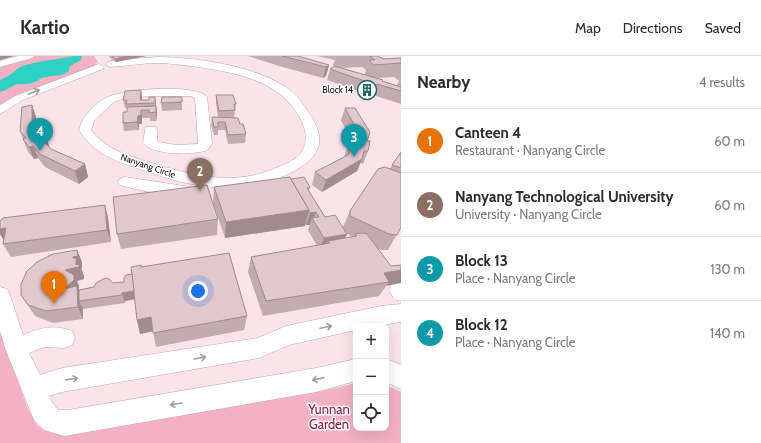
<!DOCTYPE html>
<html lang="en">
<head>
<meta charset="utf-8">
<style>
  :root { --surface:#fff; --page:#f2f2f3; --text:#2b2b33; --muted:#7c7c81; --line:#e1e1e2; --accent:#1b6761 }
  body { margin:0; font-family:Cabin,sans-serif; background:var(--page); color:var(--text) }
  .controls { position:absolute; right:12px; bottom:12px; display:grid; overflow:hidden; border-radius:8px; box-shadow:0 4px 16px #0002 }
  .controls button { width:36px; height:36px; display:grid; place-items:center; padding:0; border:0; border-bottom:1px solid var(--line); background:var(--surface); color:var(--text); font:20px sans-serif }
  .you { position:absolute; left:198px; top:235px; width:14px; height:14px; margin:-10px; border:3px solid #fff; border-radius:50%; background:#1a73e8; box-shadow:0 0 0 6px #1a73e833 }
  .badge { display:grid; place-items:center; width:26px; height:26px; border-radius:50%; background:var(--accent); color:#fff; font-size:13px; font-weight:700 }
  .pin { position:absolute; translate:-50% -33px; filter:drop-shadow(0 1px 2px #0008) }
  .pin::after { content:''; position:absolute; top:21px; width:14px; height:12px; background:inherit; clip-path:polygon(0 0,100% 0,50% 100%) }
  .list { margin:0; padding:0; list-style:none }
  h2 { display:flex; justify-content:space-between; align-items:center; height:52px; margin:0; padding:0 16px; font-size:17px }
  h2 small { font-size:13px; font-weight:400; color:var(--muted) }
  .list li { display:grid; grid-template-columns:26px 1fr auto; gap:12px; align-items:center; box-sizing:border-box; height:64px; padding:0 16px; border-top:1px solid var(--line) }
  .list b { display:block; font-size:15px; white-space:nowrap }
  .list p { margin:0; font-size:13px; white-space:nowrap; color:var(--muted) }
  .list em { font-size:13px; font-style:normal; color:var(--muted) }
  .icon { flex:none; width:22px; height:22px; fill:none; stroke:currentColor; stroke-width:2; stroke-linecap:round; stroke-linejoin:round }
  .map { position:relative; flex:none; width:401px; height:387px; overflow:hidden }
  header { display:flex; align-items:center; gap:24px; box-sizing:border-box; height:56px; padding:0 20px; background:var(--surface); border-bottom:1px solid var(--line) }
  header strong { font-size:19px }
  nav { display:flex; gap:22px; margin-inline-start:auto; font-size:14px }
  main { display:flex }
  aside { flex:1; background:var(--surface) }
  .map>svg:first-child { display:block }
  .built { fill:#f9e4e9; fill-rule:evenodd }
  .green { fill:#f2b2c4 }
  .water { fill:#31d0c5 }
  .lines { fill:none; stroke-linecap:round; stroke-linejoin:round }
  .river { fill:#31d0c5; fill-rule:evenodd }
  .minor-casing { stroke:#c1a7ad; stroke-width:1 }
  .minor { fill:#fff; fill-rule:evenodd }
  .wall { fill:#c3abb1; fill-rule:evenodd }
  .shaded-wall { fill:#9f8b90 }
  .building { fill:#e3c7ce; stroke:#9f8b90 }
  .oneway { stroke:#a39fa0 }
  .labels { text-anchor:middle; stroke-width:3; stroke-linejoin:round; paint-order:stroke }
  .far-poi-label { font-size:9px; fill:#180f11; stroke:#fff; text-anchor:end }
  .far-street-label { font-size:9px; fill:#180f11; stroke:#fff }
  .near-park-label { font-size:13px; fill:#8e184c; stroke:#fff }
</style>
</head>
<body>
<header>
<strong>Kartio</strong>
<nav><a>Map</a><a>Directions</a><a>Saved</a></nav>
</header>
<main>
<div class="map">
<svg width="401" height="387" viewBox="0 0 401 387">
  <rect width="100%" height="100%" fill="#fef2f5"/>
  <path class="built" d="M0,0H401V387H0ZM356,270H386V372H356Z"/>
  <g class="green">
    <polygon points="35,0 94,0 98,6 95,8 96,11 0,52 0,9"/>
    <polygon points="0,273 27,351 37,369 47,375 63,378 323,335 356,327 356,372 386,372 386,329 401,336 401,387 0,387"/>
  </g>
  <path class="water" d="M73,0H82L81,4L70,10L68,16C61,21 54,19 46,21C42,21 39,24 35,26C25,30 13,28 3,26C8,22 12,17 17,13C29,5 59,4 73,0Z"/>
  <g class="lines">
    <polygon class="river" points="39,9 44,10 46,13 44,16 31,19 6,34 0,36 0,24 21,13"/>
    <g class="minor-casing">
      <g id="minor">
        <polygon points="18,0 34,0 32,2 0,11 0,5"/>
        <path d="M157,1C195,1 256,10 287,32C297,39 303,48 309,57C315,66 321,77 319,88C316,102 304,110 292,116C248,139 198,134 152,117C123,107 96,102 79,74C82,61 94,48 106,42C121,33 196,27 207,41L212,87L208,94C194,99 153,100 143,87L145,74L146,71H156L157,74V85L159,86L176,89L198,88L195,42L191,40H150L122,43L114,46L100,59L94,65L91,74C104,92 126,99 145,105C193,120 236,132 283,109C290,106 299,101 302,95C309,84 305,71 299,60C277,22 231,16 191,10C180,9 169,7 158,7C142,7 126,10 110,11L105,8L110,5Z"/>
        <polygon points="99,8 104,11 103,13 23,44 0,58 0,49 15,40"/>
        <path d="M125,121L197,132L200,136L197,140C180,144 138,134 120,129L117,126L120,123Z"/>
        <polygon points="399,226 401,227 401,245 394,243 389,234 392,228"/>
        <path d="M0,231L7,233L10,239L23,279C41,272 53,268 72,275L75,282L72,289L64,292L44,291L29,297L40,319L62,312L258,282L286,270L381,250L401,248V266L373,270H356V274L289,289L259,302L62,336L49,340L52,346L58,354H68L316,312L356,303V325L316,336L64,380L44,374L34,364L5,292L0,275Z"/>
        <polygon points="386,303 401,309 401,333 386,326"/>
      </g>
    </g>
    <use href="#minor" class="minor"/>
  </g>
  <g class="wall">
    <polygon points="109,0 146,0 116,6 109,1"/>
    <polygon points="248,0 298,0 329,9 326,20 323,22 279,10"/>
    <path d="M317,0H370L387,3L401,2V48L373,39L372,40L327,24L330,13L335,10L333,9L335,4ZM362,11L366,14L365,18V19L341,12ZM394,21L399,25L397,29L399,30L383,25V24L377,22Z"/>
    <polygon points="141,34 142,44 149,44 155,41 157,58 156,65 150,65 150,62 142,62 142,68 139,68 139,74 124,75 123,67 127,56 127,52 125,52 123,44"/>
    <polygon points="216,39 236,48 234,62 246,78 245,87 228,88 225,74 218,74 218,79 214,79 211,69 212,61 218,61 216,47"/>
    <polygon points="182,41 182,54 162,55 161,47"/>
    <polygon points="32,49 36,61 36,78 50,93 85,108 88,121 79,128 45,111 38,102 34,103 28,96 20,75"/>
    <polygon points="345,52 367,85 368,95 363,108 360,107 357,115 322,136 312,129 315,116 344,101 350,83 351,84 341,64"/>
    <path d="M401,96V171L388,194H381L377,192L391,210L401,209L379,240L263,260L248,216L251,201L317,190L308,174L310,169H306L305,168V170L225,182L213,147L214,131L291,123L310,131L309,135L325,161L343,173V171L350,155L390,113L392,109ZM346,177L353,181L345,182L347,178Z"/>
    <polygon points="105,149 108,162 111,186 11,201 3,188 4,184 0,178 0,165"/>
    <polygon points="218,163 217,179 121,193 117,178"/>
    <polygon points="77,194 82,206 82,212 81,212 84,220 84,223 77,225 79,230 79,234 124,226 132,218 142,211 247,260 244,274 156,291 153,275 140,278 137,264 135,243 125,245 125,247 83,253 83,263 53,267 35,260 21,239"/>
  </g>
  <g class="shaded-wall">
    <polygon points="0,0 14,0 0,4"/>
    <polygon points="127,0 146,0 116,6 115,3"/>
    <polygon points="329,9 326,20 323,22 326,11"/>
    <polygon points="377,28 373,39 372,40 376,29"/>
    <polygon points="141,34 142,42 142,48 140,44"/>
    <polygon points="155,41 157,58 156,65 155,47"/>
    <polygon points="32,49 36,61 36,85 32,73"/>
    <polygon points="141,54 142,62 142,68 139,68 139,74 137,66 138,60"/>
    <polygon points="47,84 52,97 44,86"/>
    <polygon points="33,90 38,102 34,103 29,91"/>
    <polygon points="362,103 357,115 322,136 326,124"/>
    <polygon points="85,108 88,121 79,128 75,115"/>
    <polygon points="105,149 108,162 111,186 107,174"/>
    <polygon points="309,154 305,170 225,182 226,166"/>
    <polygon points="316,156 313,164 312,162 310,169 306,169 310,157"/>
    <polygon points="6,172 5,186 0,178 0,173"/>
    <polygon points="347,178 341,190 328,185 324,193 319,194 324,182"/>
    <polygon points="77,194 82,206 82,212 81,212 84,220 84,223 77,225 79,230 79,245 83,253 83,263 78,251 64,233 65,214"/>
    <polygon points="401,214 401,227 386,230 389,226 384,217"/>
    <polygon points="135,235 136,243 125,245 125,247 122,237"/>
    <polygon points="151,261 154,275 140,278 137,264"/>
  </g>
  <g class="building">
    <polygon points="112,0 127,0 115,3"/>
    <polygon points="282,0 298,0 329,9 326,11"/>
    <polygon points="370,0 378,0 383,3 401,2 401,8 400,7 374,9 369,4 375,4"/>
    <polygon points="334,10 383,24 382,25 401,31 401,35 377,28 376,29 330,13"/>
    <polygon points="141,34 140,44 149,44 149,41 155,41 155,47 126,48 127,44 123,44 125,35"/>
    <polygon points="216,39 233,39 236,48 234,48 235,54 219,55"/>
    <polygon points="162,41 182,41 182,46 161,47"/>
    <polygon points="32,49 32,73 37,78 41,77 47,84 44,86 51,93 85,108 75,115 40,98 33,90 29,91 23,83 26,82 20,75 22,51"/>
    <polygon points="156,50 156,56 149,57 149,54 141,54 141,59 138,60 137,66 123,67 123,56 127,56 127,51"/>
    <polygon points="345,52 355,52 370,76 367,85 370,85 368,95 364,95 362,103 326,124 315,116 348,99 352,92 348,91 349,86 350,83 354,84 357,74"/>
    <polygon points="212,61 238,62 240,68 243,68 246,78 228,79 225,66 218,66 218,71 214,71"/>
    <polygon points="401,96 401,112 392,109"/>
    <polygon points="385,111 401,117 401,171 397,179 389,178 350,160 350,155 378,113"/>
    <polygon points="290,121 309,154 226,166 214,131"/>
    <polygon points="304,121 310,131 307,132 325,161 335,159 347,178 324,182 312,162 319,161 316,156 310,157 309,155 309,154 291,123"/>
    <polygon points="207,129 218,163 117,178 113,141"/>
    <polygon points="105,149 107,174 3,188 6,172 0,173 0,165 3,162"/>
    <polygon points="363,177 367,178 391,210 401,209 401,214 384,217 389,226 266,245 251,201 330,187 328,185 357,180 355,178"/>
    <polygon points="77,194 78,200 73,201 73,202 76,202 76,209 79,208 79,211 65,214 74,219 74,224 64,233 77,230 78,251 46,255 28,249 21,239 21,228 27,215 37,206 53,198"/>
    <polygon points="229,197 247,260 153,277 151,261 137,264 131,211 141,209 141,211"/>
    <polygon points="132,218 134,235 122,237 122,239 79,245 79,234 94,231 96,227 105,222 109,223 113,227 124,226 124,222 126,219"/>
  </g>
  <defs><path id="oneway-shaft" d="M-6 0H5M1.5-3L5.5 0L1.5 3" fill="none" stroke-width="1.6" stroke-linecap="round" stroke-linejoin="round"/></defs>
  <g class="oneway">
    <use href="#oneway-shaft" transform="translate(34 36) rotate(-23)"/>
    <use href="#oneway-shaft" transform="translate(326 271) rotate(-12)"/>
    <use href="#oneway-shaft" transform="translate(200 302) rotate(-10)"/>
    <use href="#oneway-shaft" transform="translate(72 323) rotate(-8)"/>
    <use href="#oneway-shaft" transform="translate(318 323) rotate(167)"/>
    <use href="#oneway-shaft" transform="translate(176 348) rotate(170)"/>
  </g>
  <defs>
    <g id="building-ring" transform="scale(1)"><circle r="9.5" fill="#fff" stroke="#1b6761" stroke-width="1.5"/><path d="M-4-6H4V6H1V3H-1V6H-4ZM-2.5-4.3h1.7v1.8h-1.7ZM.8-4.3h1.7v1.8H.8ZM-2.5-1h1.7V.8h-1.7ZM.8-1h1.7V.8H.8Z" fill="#1b6761"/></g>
  </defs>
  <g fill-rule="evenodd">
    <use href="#building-ring" x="367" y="34"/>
  </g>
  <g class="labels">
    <g class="far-poi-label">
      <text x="353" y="37">Block 14</text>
    </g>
    <g class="far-street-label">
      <text transform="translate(148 110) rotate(19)" y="3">Nanyang Circle</text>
    </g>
    <g class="near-park-label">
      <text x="329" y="358">Yunnan<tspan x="329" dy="15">Garden</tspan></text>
    </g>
  </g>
</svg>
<div class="controls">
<button>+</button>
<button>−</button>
<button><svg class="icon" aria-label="locate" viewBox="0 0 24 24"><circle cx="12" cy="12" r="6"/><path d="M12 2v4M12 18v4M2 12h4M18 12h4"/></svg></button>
</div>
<div class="you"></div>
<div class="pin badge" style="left:54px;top:248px;background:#e8710a">1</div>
<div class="pin badge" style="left:200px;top:135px;background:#8d6e63">2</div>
<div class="pin badge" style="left:354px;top:101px;background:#0f9aa8">3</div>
<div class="pin badge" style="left:40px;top:95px;background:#0f9aa8">4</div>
</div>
<aside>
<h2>Nearby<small>4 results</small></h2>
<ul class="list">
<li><span class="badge" style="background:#e8710a">1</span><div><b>Canteen 4</b><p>Restaurant · Nanyang Circle</p></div><em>60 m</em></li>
<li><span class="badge" style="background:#8d6e63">2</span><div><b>Nanyang Technological University</b><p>University · Nanyang Circle</p></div><em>60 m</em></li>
<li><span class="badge" style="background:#0f9aa8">3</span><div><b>Block 13</b><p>Place · Nanyang Circle</p></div><em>130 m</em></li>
<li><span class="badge" style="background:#0f9aa8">4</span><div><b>Block 12</b><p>Place · Nanyang Circle</p></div><em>140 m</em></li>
</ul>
</aside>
</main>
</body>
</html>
